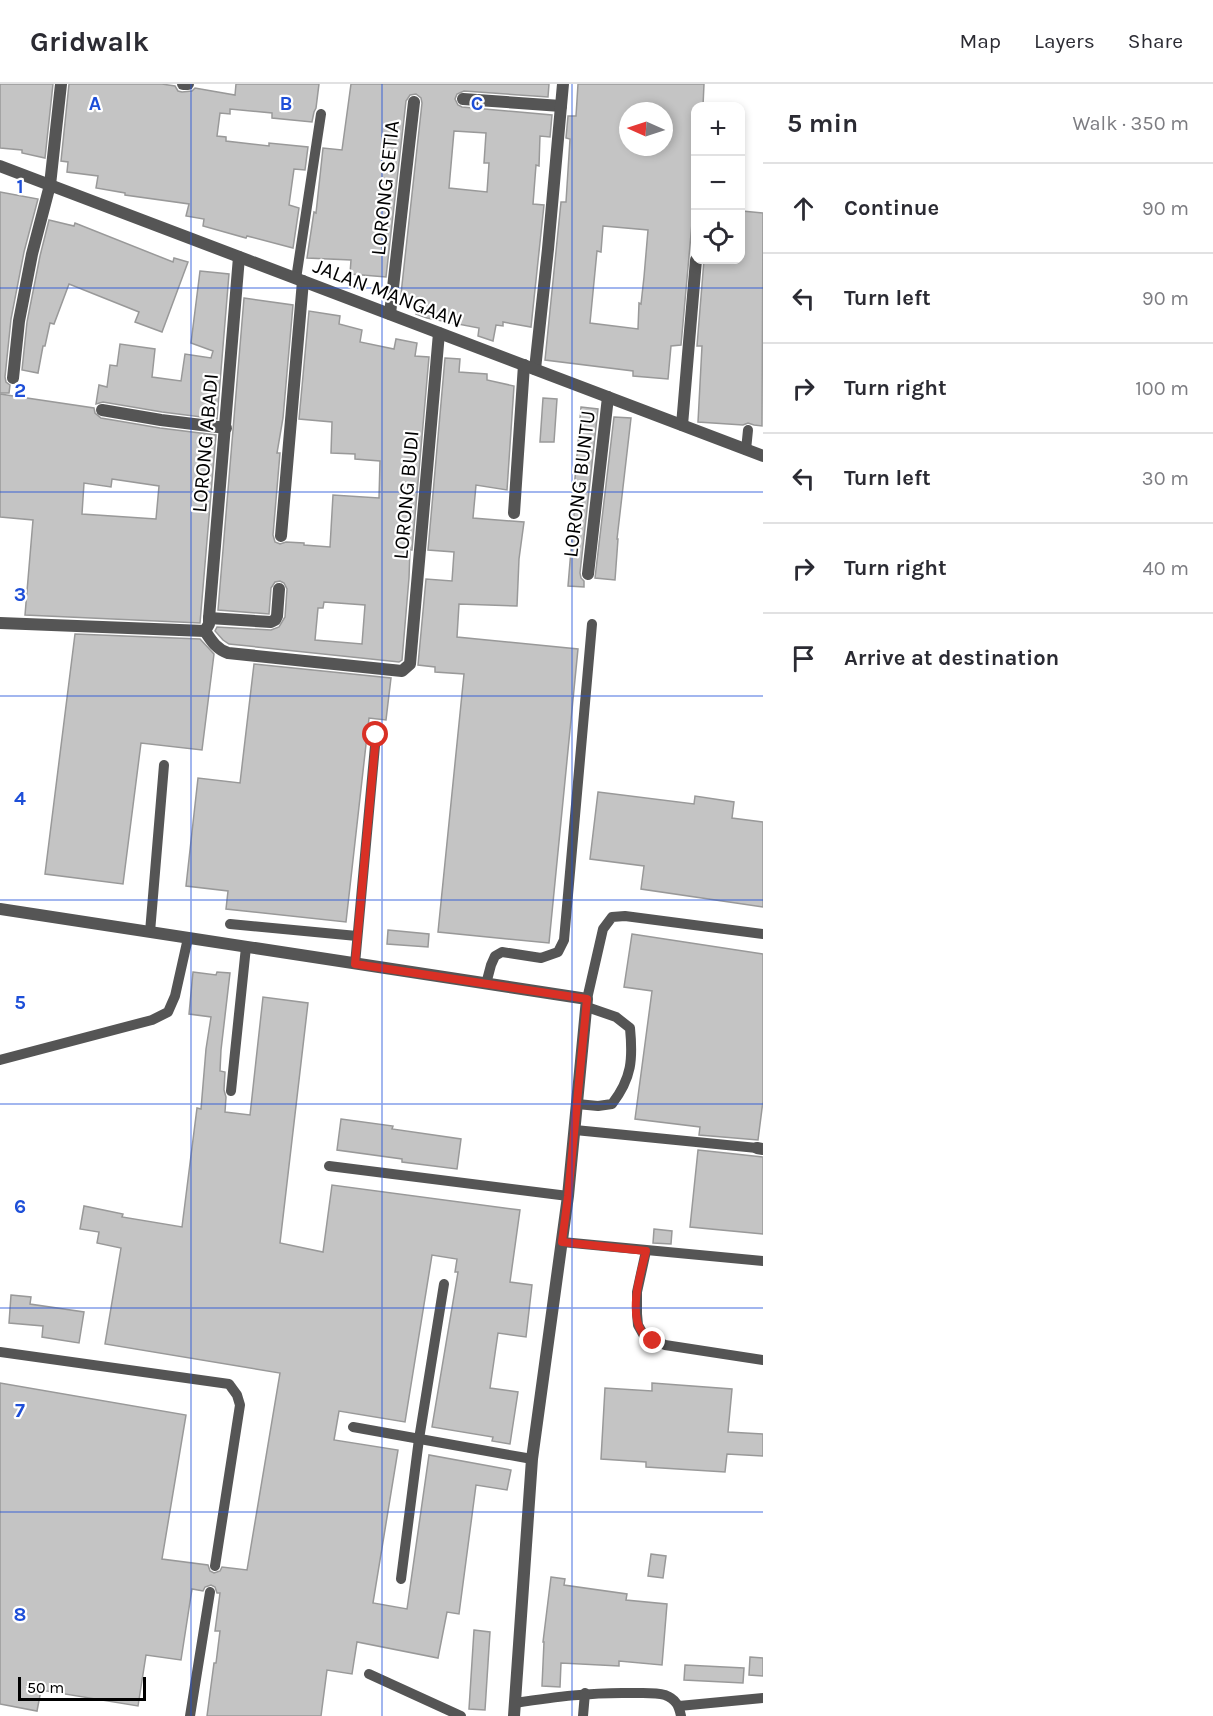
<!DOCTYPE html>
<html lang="en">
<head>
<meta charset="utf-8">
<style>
  :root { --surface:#fff; --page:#f7f7f7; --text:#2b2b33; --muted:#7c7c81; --line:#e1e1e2 }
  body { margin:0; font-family:Karla,sans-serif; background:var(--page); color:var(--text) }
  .controls { position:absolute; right:18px; top:18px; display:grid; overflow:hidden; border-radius:12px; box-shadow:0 3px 9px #0003 }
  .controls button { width:54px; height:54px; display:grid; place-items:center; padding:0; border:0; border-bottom:2px solid var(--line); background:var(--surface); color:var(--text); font:30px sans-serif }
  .compass { position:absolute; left:619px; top:18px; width:54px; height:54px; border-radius:50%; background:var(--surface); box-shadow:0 3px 9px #0003; rotate:273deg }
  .scale { position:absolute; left:18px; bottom:15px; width:128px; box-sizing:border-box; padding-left:6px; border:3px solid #000; border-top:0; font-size:16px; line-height:21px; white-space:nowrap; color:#000; -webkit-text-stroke:4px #fff; paint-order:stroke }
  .stop { position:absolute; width:18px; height:18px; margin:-14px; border:4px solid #d93025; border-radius:50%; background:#fff }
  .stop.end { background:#d93025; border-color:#fff; box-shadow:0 2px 6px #0008 }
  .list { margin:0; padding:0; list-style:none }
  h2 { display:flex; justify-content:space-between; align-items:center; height:78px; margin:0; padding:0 24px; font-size:26px }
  h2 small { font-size:20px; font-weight:400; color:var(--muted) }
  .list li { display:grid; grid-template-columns:39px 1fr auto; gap:18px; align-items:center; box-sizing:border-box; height:90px; padding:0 24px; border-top:2px solid var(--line) }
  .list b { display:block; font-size:22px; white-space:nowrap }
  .list em { font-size:20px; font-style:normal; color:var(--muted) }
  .icon { flex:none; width:33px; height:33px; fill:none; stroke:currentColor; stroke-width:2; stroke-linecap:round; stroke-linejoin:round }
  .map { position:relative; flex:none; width:763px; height:1632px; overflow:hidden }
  header { display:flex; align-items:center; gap:36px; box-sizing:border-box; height:84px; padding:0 30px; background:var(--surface); border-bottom:2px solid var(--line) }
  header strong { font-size:28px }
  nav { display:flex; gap:33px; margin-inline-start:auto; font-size:21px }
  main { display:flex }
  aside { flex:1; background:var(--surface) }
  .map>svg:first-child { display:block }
  .building { fill:#c4c4c4; stroke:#999; stroke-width:1.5; fill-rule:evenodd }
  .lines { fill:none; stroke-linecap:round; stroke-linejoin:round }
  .service { stroke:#555; stroke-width:10 }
  .minor { stroke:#555; stroke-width:12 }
  .tertiary { stroke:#555; stroke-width:12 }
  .route { stroke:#d93025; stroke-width:8 }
  .grid { fill:none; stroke:#1d4ed8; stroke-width:1.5; stroke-opacity:0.55 }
  .labels { text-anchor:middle; stroke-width:4.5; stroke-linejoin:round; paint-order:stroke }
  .street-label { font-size:21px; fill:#000; stroke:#fff }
  .grid-label { font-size:20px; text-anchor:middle; font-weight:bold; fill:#1d4ed8; stroke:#fff; stroke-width:4.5; stroke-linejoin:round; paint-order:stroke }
</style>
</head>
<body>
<header>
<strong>Gridwalk</strong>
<nav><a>Map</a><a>Layers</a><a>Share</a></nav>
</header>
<main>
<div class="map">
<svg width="763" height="1632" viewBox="0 0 763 1632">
  <rect width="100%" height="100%" fill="#fff"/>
  <g class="building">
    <polygon points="0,0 53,0 45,74 22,69 22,66 0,64"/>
    <polygon points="69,0 162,0 175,2 178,7 182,8 192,7 195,4 235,11 236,0 319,0 316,24 314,28 312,38 272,34 272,29 230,25 230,30 220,29 217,52 226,53 226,57 269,62 269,59 308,63 305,86 294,85 289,121 299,124 293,164 247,152 246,154 203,142 204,135 186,132 189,120 125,111 125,109 96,104 98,92 67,88 68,78 61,77"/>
    <path d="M351,0H549L548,13L464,7L457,10L455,15L458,21L462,23L552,31L550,53L540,52L539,82L536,81L533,120L544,121L531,243L503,238V242L496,241L493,257L478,252L479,244L427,234L416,230L419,221L400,219L422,19L421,14L416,10L410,11L406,17L386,193L350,190L351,176L307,174L314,128L316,129L323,64L342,66ZM454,47L486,49L484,79H489L487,108L449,104Z"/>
    <path d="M578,0H704L703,22H696V95L681,261L671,262L668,295L633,292V287L545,276L561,118H566L570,55L566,54L568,32H576ZM628,27H664V63H628ZM603,142L648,146L644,193L641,220L639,219L638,245L590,239L597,167L601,168Z"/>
    <polygon points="0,108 38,115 24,168 11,235 5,293 6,298 10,301 9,309 0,309"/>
    <polygon points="742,127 763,129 762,342 754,341 748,339 743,341 698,338 702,262 697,262 704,176 741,176"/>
    <polygon points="49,136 74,142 75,139 173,178 174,174 188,178 162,248 135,238 139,228 69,200 54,240 50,239 45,262 43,262 38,289 22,286 27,238 40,172"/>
    <polygon points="200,187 229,190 217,335 162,328 103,318 96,320 99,301 107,303 110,281 117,282 120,260 155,265 152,293 181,297 185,270 211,274 213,267 191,259"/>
    <path d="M244,214L293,221L283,334L277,369H280L273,451L275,458L280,460L286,458L304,459V461L330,463L333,411L379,414L380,377L355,375V370L331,369L332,338L299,335L309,227L340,232L339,240L362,246L360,258L394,265L396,255L417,259L415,272L429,273L412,466H410L409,494L402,576L399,578L229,560L223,556L215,547L217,543L271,546L279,543L285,533L287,505L284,499L280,497L275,498L271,504L269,530L218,526ZM324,518L365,521L362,560L315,556L318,524H323Z"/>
    <polygon points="445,274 460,275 459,288 487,290 487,296 514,302 507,406 476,401 473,434 524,438 519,475 517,522 459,520 457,553 578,565 549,859 438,848 464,590 435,588 435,583 418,581 426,495 452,497 454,468 428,466"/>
    <path d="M0,310L94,324L95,329L101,334L160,344L216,351L200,539L25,531L33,436L0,433ZM112,395L159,402L156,435L82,430L84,399L111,403Z"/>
    <polygon points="543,314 557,315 554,358 540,358"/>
    <polygon points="581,323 598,325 580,489 581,494 584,497 584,503 568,502 575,418 573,418"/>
    <polygon points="614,333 631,334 617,455 618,455 615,496 595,494"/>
    <polygon points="75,550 200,555 214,570 202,666 141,659 123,800 45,790"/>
    <polygon points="254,580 391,594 386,636 369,634 346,838 226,825 228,807 186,802 198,694 240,699"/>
    <polygon points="598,708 694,720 695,712 734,718 732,734 763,738 763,823 641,805 644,782 590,775"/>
    <polygon points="388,846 429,850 428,863 387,860"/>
    <polygon points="632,850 763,870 763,1017 758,1056 699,1051 700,1043 635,1035 652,907 624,903"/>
    <polygon points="193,888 216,891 217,888 230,889 221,966 220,987 225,988 224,1006 226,1013 225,1028 250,1031 263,913 308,919 280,1159 323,1168 332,1101 520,1126 510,1198 532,1201 526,1253 498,1249 490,1304 518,1308 510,1360 492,1357 493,1353 432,1343 458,1188 455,1188 457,1175 432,1171 405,1338 339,1327 334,1356 398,1366 373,1519 407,1525 429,1371 511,1386 507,1406 476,1401 459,1530 447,1528 438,1574 357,1558 352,1590 327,1586 321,1632 207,1632 214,1579 216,1579 220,1547 215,1547 220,1509 217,1509 215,1503 211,1501 205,1503 203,1507 192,1505 181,1576 146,1571 138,1622 41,1606 37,1627 0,1620 0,1299 186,1331 162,1475 208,1481 210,1487 214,1489 220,1487 222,1483 247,1486 280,1289 105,1260 121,1164 97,1159 99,1148 80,1145 84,1122 123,1130 122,1133 182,1143 197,1024 201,1025 206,965 211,933 189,930"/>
    <polygon points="341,1035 393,1042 392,1045 461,1055 457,1085 402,1078 402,1075 337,1066"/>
    <polygon points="698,1066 763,1073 763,1150 690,1143"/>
    <polygon points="654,1145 672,1147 671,1160 653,1159"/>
    <polygon points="11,1211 31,1213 30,1220 84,1228 79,1259 42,1253 43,1242 9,1239"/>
    <polygon points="652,1299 732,1305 728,1348 763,1350 763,1372 727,1370 725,1388 646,1383 646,1378 601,1375 605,1304 652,1307"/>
    <polygon points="651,1470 666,1472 663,1494 648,1492"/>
    <polygon points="551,1493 565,1495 564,1501 627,1510 626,1516 667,1520 662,1581 619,1577 619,1582 561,1579 560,1603 542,1602 544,1558 543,1558"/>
    <polygon points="474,1546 490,1548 485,1626 469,1625"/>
    <polygon points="750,1573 763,1574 763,1592 749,1591"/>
    <polygon points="685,1581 744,1584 743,1599 684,1596"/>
  </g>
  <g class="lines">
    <g class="service">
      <polyline points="296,195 321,30"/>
      <polyline points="746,366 748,346"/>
      <polyline points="230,840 357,852"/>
      <polyline points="150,848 164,681"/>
      <polyline points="355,880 376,651"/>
      <polyline points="486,900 491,881 495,872 502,868 541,874 558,868 564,856 592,540"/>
      <polyline points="587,915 603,845 612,833 625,832 763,850"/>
      <polyline points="0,976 152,936 168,928 175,912 188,854"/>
      <polyline points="231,1007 246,863"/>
      <path d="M577,1020L598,1022L612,1020C632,994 633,975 630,944L616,933L587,923"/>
      <polyline points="575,1046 757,1064"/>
      <polyline points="329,1082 568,1112"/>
      <polyline points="562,1158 763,1177"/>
      <polyline points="646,1167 637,1208 637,1230 638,1241 643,1250 665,1261 763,1276"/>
      <polyline points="0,1268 229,1300 237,1311 240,1321 215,1482"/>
      <polyline points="353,1343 532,1375"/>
      <polyline points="401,1495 419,1355 444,1200"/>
      <polyline points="369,1590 461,1632"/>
      <path d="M515,1619C555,1613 592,1608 632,1609C643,1609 655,1608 665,1611C676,1615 679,1622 681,1632"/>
      <polyline points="679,1622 763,1614"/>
      <polyline points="190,1632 210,1508"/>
      <polyline points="583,1632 585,1609"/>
    </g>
    <g class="minor">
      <polyline points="183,0 188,0"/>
      <polyline points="463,15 561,22"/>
      <polyline points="390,230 414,18"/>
      <polyline points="535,285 548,165 563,0"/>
      <polyline points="13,294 19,237 32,170 50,101 61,0"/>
      <polyline points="102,326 161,336 226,344"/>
      <polyline points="682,341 696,176"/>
      <polyline points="514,429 524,281"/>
      <polyline points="281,452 303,197"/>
      <polyline points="588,490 608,313"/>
      <polyline points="209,534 271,538 275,536 277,532 279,505"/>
      <polyline points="0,539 205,547"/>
      <path d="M205,547C211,556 216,565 228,569L402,587L410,580L439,249"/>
      <polyline points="205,547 209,540 209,534 239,173"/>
      <polyline points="0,825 587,915 568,1112 532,1375 514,1632"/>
      <polyline points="757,1064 763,1065"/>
    </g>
    <polyline class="tertiary" points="0,82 763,372"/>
  </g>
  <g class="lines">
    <path class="route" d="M376,651L355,880L587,915L568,1112L562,1158L646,1167C641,1188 628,1228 642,1248C645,1252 649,1254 653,1257"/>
  </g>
  <path class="grid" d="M191,0V1632M382,0V1632M572,0V1632M0,204H763M0,408H763M0,612H763M0,816H763M0,1020H763M0,1224H763M0,1428H763"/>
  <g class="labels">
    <g class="street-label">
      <text transform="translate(385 104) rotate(-84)" y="7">LORONG SETIA</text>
      <text transform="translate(388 209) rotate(21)" y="7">JALAN MANGAAN</text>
      <text transform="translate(205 359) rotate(-85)" y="7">LORONG ABADI</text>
      <text transform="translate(579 400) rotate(-83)" y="7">LORONG BUNTU</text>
      <text transform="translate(406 411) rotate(-85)" y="7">LORONG BUDI</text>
    </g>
  </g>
  <g class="grid-label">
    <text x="95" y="26">A</text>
    <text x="286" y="26">B</text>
    <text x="477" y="26">C</text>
    <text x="20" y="109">1</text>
    <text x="20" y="313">2</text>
    <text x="20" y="517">3</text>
    <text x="20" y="721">4</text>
    <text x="20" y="925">5</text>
    <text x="20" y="1129">6</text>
    <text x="20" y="1333">7</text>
    <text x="20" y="1537">8</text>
  </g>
</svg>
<div class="controls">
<button>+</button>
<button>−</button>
<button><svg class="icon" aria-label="locate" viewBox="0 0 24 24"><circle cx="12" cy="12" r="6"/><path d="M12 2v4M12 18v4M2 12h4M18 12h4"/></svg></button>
</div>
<svg class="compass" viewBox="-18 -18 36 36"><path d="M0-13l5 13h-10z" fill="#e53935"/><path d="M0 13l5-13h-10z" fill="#7c7c81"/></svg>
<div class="scale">50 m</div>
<div class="stop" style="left:376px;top:651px"></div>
<div class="stop end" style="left:653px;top:1257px"></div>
</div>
<aside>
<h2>5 min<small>Walk · 350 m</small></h2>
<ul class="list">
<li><svg class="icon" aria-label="ahead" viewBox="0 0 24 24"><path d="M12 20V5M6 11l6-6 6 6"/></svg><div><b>Continue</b></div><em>90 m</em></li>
<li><svg class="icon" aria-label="left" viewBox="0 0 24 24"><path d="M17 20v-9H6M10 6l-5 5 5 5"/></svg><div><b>Turn left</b></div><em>90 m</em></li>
<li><svg class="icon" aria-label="right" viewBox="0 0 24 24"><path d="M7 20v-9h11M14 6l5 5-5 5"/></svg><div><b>Turn right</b></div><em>100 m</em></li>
<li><svg class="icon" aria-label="left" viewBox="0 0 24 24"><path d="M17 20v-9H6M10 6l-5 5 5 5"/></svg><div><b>Turn left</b></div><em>30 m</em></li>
<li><svg class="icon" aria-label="right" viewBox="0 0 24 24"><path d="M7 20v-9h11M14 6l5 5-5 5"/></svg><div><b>Turn right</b></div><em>40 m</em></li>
<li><svg class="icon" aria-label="arrive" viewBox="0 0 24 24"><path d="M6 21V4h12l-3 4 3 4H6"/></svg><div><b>Arrive at destination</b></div></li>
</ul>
</aside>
</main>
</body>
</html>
